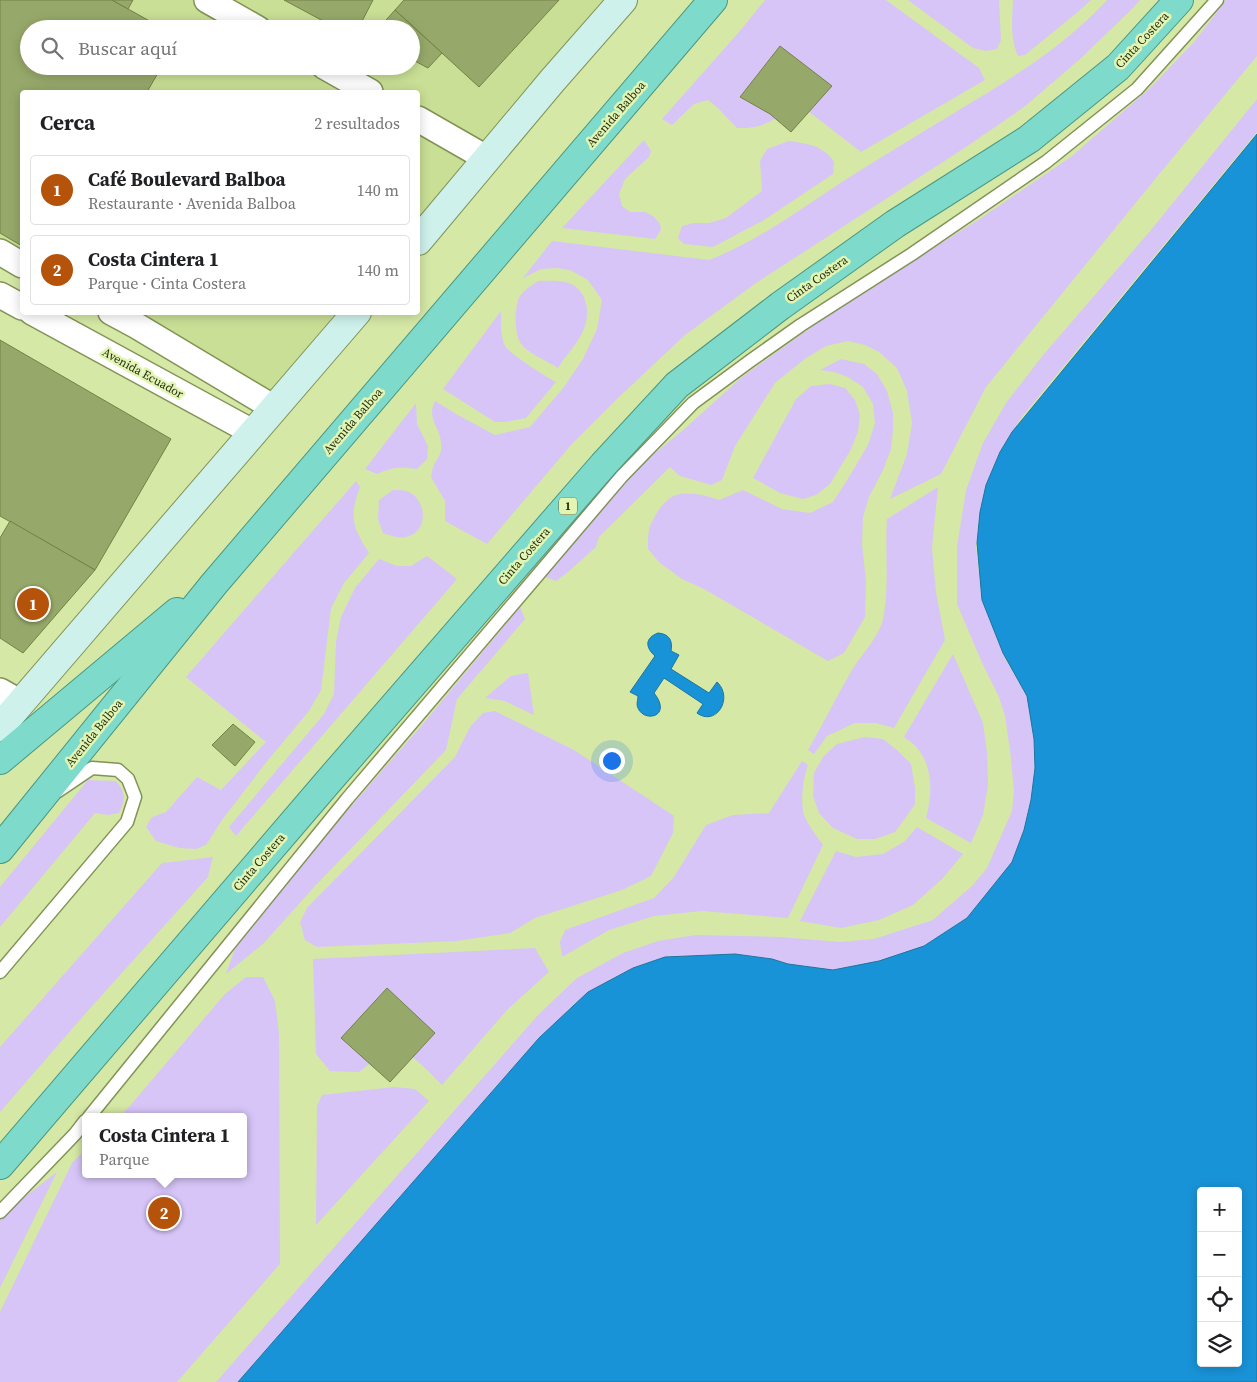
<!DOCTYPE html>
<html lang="es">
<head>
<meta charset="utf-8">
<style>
  :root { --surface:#fff; --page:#f2f2f2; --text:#202124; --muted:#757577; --line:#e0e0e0; --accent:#b45309 }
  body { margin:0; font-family:"Source Serif 4",serif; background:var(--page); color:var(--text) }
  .controls { position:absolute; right:15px; bottom:15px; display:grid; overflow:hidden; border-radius:5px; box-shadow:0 2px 12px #0003 }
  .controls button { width:45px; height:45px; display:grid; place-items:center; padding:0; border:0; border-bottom:1px solid var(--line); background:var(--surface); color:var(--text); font:25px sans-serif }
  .you { position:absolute; left:611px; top:760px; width:18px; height:18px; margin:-12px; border:4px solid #fff; border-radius:50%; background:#1a73e8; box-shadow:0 0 0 8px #1a73e833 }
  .badge { display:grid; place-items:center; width:32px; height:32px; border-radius:50%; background:var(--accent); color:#fff; font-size:16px; font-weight:700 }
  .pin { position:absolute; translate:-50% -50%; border:2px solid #fff; box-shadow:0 1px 5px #0006 }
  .popup { position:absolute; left:82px; top:1113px; width:165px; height:65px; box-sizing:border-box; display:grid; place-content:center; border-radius:5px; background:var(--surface); filter:drop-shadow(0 1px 4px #0005); font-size:16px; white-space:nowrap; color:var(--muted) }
  .popup b { font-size:19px; color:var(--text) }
  .popup::after { content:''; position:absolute; left:50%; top:100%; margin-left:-10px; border:10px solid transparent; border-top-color:var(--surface) }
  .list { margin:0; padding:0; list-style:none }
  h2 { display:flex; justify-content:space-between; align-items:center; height:65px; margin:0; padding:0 20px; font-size:21px }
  h2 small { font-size:16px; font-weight:400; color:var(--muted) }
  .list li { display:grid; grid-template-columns:32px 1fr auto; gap:15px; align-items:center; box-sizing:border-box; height:70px; margin:0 10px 10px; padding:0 10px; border:1px solid var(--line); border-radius:5px }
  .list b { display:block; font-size:19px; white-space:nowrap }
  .list p { margin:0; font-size:16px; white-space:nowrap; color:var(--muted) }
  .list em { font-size:16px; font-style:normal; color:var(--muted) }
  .icon { flex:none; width:28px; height:28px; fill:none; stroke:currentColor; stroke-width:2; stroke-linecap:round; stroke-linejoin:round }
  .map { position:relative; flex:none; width:1257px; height:1382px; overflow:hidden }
  .search { position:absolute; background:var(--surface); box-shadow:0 2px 12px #0003; left:20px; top:20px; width:400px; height:55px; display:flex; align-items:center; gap:12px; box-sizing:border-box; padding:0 18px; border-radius:28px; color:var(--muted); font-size:19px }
  .panel { position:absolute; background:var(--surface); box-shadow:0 2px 12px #0003; left:20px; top:90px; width:400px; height:225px; border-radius:5px }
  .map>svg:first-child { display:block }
  .built { fill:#c9df95; fill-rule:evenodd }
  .green { fill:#d7c5f8 }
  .water { fill:#1993d8; stroke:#1d749d; fill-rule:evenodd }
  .building { fill:#97a96a; stroke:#728244 }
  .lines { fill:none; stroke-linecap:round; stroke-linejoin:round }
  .service-casing { stroke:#829355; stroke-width:15 }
  .minor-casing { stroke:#829355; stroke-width:28 }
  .secondary-casing { stroke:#829355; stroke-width:30 }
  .trunk-casing { stroke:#4a9782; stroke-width:30 }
  .service { stroke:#fff; stroke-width:12 }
  .minor { stroke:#fff; stroke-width:25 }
  .secondary { stroke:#cef1ec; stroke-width:28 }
  .trunk { stroke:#7edacb; stroke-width:28 }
  .labels { text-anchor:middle; stroke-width:5; stroke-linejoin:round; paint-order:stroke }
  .shield { fill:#e2f5b3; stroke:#5e6943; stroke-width:1 }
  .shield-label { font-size:11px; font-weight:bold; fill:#262d13 }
  .street-label { font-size:12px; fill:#262d13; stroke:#e2f5b3 }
</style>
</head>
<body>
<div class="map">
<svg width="1257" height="1382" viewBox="0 0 1257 1382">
  <rect width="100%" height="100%" fill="#d5e8a6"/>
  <g class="built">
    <path d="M0,0H605L546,71L499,123L418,218V92H22V256L0,244ZM29,29H411V66H29Z"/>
    <polygon points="128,313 337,313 270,391"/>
  </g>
  <g class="green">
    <path d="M765,0H886L979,68L985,80L861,152L799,104C776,118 765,129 737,128L718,108L708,100L694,104L672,125L662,119L739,32Z"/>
    <polygon points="908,0 999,0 1001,40 997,49 986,51 973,48"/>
    <path d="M1013,0H1091L1079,11L1025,55L1018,56C1010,38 1012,19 1013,0Z"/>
    <path d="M1107,0H1140L1132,9L1079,60L1024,107L966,147L756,283L685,335L618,398L571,445L487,544L445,521V501L431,477C432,473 432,469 434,465C439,455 442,455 441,443C440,426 426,419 435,401L456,414L495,435L530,427L564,387L583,359L597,329L602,300L588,280L570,270L557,268L541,269L523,278L552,241L709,260C762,240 808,203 856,173C890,152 924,131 959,110C1012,78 1065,46 1107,0Z"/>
    <polygon points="1226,0 1257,0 1257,56 1156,178 986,387 941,474 890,499 907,454 912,423 907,391 897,368 879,352 865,345 848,341 826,346 806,358 775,383 735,446 722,480 711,485 680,476 670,467 599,537 596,547 568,572 556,581 543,576 607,499 649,458 682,431 742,377 838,308 978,220 1072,156 1149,89 1194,42"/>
    <polygon points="1257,99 1257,132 1021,418 1001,450 986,485 980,512 976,547 982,600 1006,660 1027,696 1034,739 1035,768 1031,800 1024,830 1012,862 994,887 967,919 924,946 883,961 833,970 788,964 772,959 735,954 665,957 633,968 588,992 539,1038 239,1382 216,1382 539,1014 577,978 623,953 658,941 696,935 780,937 840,942 874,939 933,920 973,885 987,868 1012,811 1014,791 1010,750 1005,716 999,697 983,665 957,604 957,547 966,490 983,443 1006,403 1044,354 1151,230"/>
    <polygon points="644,140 651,151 649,157 625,179 619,194 622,206 630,212 645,212 653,216 660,224 661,230 655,239 562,228"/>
    <path d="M789,141C808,144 823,145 834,162L833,174L764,220L713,247L684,244L678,238L682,226L694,223H709L726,218L762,191L760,161L767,149Z"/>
    <path d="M538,281C548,281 559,280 569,283C589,291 591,317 582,333C576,346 565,356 558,368C550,363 527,352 522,345C514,336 514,306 520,296C524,290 532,285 538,281Z"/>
    <path d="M501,311C501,323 500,335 505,346C510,354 545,376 556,382L526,418L504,422H495L443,389Z"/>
    <path d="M841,359L864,364L877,374L887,391L893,413V431L891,449L883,470L869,497L863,517L862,544L866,581L865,617L844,653L828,661L704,589L682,579L660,563L648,549C648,542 648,535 649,529C653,517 664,499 676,495C690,491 707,496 719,500L743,490L782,509L810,513L833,502L849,477L868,445L875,423L873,404L863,387L848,377L834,372L820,370Z"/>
    <polygon points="830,384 845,388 855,400 860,415 858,432 850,451 830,484 816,495 803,499 780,493 753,478 796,399 811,386"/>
    <path d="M416,403L417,424L428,446L427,459L417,469C400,467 393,467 377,474L365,469Z"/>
    <path d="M356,481L360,487C349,516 352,527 369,553L344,583L331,608L321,690L309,711L268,760L222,820L206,845L196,849L179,848L156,841L146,827L152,817L166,812L197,777L221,790L266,742L186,677Z"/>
    <path d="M938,487L932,548L936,592L945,640L894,728L876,723H855L827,736L814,754L808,750C823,724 837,696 852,670C863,652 881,636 884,614C889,583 885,551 887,519Z"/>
    <path d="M393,490C398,490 404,490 409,492C427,501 429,532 406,537C399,539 390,535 383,533L378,519L379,500Z"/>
    <polygon points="427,556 457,579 236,836 229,827 324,714 334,694 336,642 341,617 355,588 379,559 397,566 411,566"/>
    <polygon points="520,607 525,619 457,699 446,750 315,886 264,943 226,974 241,932 422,725"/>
    <path d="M953,654L983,723L987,752L988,785L983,815L971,843L926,818C934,789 933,754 904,737Z"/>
    <polygon points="528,673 534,715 505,701 485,698 511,676"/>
    <polygon points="495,711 574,750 674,816 673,833 651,876 622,890 535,918 510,933 457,941 317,947 305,940 300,922 307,908 455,757 470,727 483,713"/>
    <polygon points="865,737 883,739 897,750 911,764 915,788 915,804 904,820 895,832 875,839 857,839 833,828 819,813 813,796 814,773 823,757 837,744"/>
    <path d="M802,761L808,765C803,778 801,797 803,811C805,822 817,836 823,845L788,918L702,911L654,916L609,930L562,957L560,942L565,930L654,898L674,877L706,825L733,815L769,813Z"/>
    <path d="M88,780L116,781C126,793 126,799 119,813L108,815L95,813L0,927V887Z"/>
    <polygon points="917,827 963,854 942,879 913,905 879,920 841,928 800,921 836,851 856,857 883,854 904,842"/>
    <polygon points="213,857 208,877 85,1014 0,1112 0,1047 162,863"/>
    <path d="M535,948L549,972L507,1010L442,1085C436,1079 416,1058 410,1056C390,1049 374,1060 359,1072L330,1071L316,1054L313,959Z"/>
    <polygon points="246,977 263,977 275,1001 279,1033 280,1264 177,1382 0,1382 0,1312 72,1163 85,1150 85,1174 243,1174 243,1117 119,1117 129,1107 225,994"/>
    <polygon points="394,1087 415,1089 429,1101 316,1225 317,1106 322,1095"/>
    <polygon points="57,1172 0,1288 0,1216"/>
  </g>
  <g class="water">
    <path d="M1257,134V1382H238L539,1038L588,992L633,968L665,957L735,954L772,959L788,964L833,970L879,961L924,946L967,918L1012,862L1024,830L1031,800L1035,768L1034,739L1027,696L1003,653L982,600L977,543L980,512L986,485L1000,452L1012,432ZM1201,1191H1238V1363H1201Z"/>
    <path d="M658,633C669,634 673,640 671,651L679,655L671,669L709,693L717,682C734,698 716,727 697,713L703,704L664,678L654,693C673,717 644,723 638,708C636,704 638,700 638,696L630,692L655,656C645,647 645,638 658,633Z"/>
  </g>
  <g class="building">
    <polygon points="0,0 112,0 164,29 29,29 29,66 162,66 147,92 22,92 22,246 0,233"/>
    <polygon points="112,0 133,0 128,9"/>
    <polygon points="284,0 373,0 358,29 338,29"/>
    <polygon points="404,0 559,0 479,87 395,10"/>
    <polygon points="395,10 442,53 428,68 411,59 411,29 378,29"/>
    <polygon points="780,46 832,86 791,132 770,114 740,97"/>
    <polygon points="0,340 171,439 95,570 0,516"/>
    <polygon points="10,521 95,570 23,653 0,638 0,538"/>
    <polygon points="233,724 255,742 235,766 212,745"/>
    <polygon points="387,988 435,1033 390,1082 341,1038"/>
  </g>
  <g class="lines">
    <g class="service-casing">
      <g id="service">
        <polyline points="0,972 127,822 135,797 128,779 118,770 92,768 58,791"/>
        <polyline points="89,1117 347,799 622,476 693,403 750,361 801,325 912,254 1046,162 1137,89 1217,0"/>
        <polyline points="0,1212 75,1134 85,1121"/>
      </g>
    </g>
    <g class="minor-casing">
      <g id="minor">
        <polyline points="207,0 258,29"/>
        <polyline points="324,66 370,92"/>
        <polyline points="418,119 486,158"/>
        <polyline points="0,252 22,265"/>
        <polyline points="0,295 22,307"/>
        <polyline points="32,312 254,433"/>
        <polyline points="111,312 137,326 274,408"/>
        <polyline points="0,691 21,703"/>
      </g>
    </g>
    <g class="secondary-casing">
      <g id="secondary">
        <polyline points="418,241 552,81 623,0"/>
        <polyline points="0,727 357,312"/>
      </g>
    </g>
    <g class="trunk-casing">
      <g id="trunk">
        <polyline points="0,760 177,612"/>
        <polyline points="0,849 214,584 713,0"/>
        <polyline points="0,1165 327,783 603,465 677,385 780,306 895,224 1029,139 1118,67 1179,0"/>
      </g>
    </g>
    <use href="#service" class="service"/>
    <use href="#minor" class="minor"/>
    <use href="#secondary" class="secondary"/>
    <use href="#trunk" class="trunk"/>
  </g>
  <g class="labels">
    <rect class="shield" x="559" y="497.5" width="18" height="17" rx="4"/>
    <g class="shield-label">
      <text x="568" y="510">1</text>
    </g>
    <g class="street-label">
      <text transform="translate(1142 40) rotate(-47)" y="4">Cinta Costera</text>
      <text transform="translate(616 114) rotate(-49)" y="4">Avenida Balboa</text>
      <text transform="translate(817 279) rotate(-35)" y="4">Cinta Costera</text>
      <text transform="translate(143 373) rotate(29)" y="4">Avenida Ecuador</text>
      <text transform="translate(353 421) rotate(-49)" y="4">Avenida Balboa</text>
      <text transform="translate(524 556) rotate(-49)" y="4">Cinta Costera</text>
      <text transform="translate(94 733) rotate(-51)" y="4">Avenida Balboa</text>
      <text transform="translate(259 862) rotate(-49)" y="4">Cinta Costera</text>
    </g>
  </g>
</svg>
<div class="controls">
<button>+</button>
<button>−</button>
<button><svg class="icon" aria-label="locate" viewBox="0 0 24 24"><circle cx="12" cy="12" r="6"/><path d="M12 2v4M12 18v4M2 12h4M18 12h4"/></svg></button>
<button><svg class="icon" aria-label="layers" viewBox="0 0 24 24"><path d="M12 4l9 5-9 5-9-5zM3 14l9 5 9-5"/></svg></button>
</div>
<div class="you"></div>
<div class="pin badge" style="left:33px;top:604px">1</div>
<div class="pin badge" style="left:164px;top:1213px">2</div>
<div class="popup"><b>Costa Cintera 1</b>Parque</div>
<div class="search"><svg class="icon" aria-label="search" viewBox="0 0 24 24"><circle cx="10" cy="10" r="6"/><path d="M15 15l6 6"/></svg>Buscar aquí</div>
<section class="panel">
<h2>Cerca<small>2 resultados</small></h2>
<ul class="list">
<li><span class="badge">1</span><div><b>Café Boulevard Balboa</b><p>Restaurante · Avenida Balboa</p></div><em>140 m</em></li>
<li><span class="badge">2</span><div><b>Costa Cintera 1</b><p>Parque · Cinta Costera</p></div><em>140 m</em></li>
</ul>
</section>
</div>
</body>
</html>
